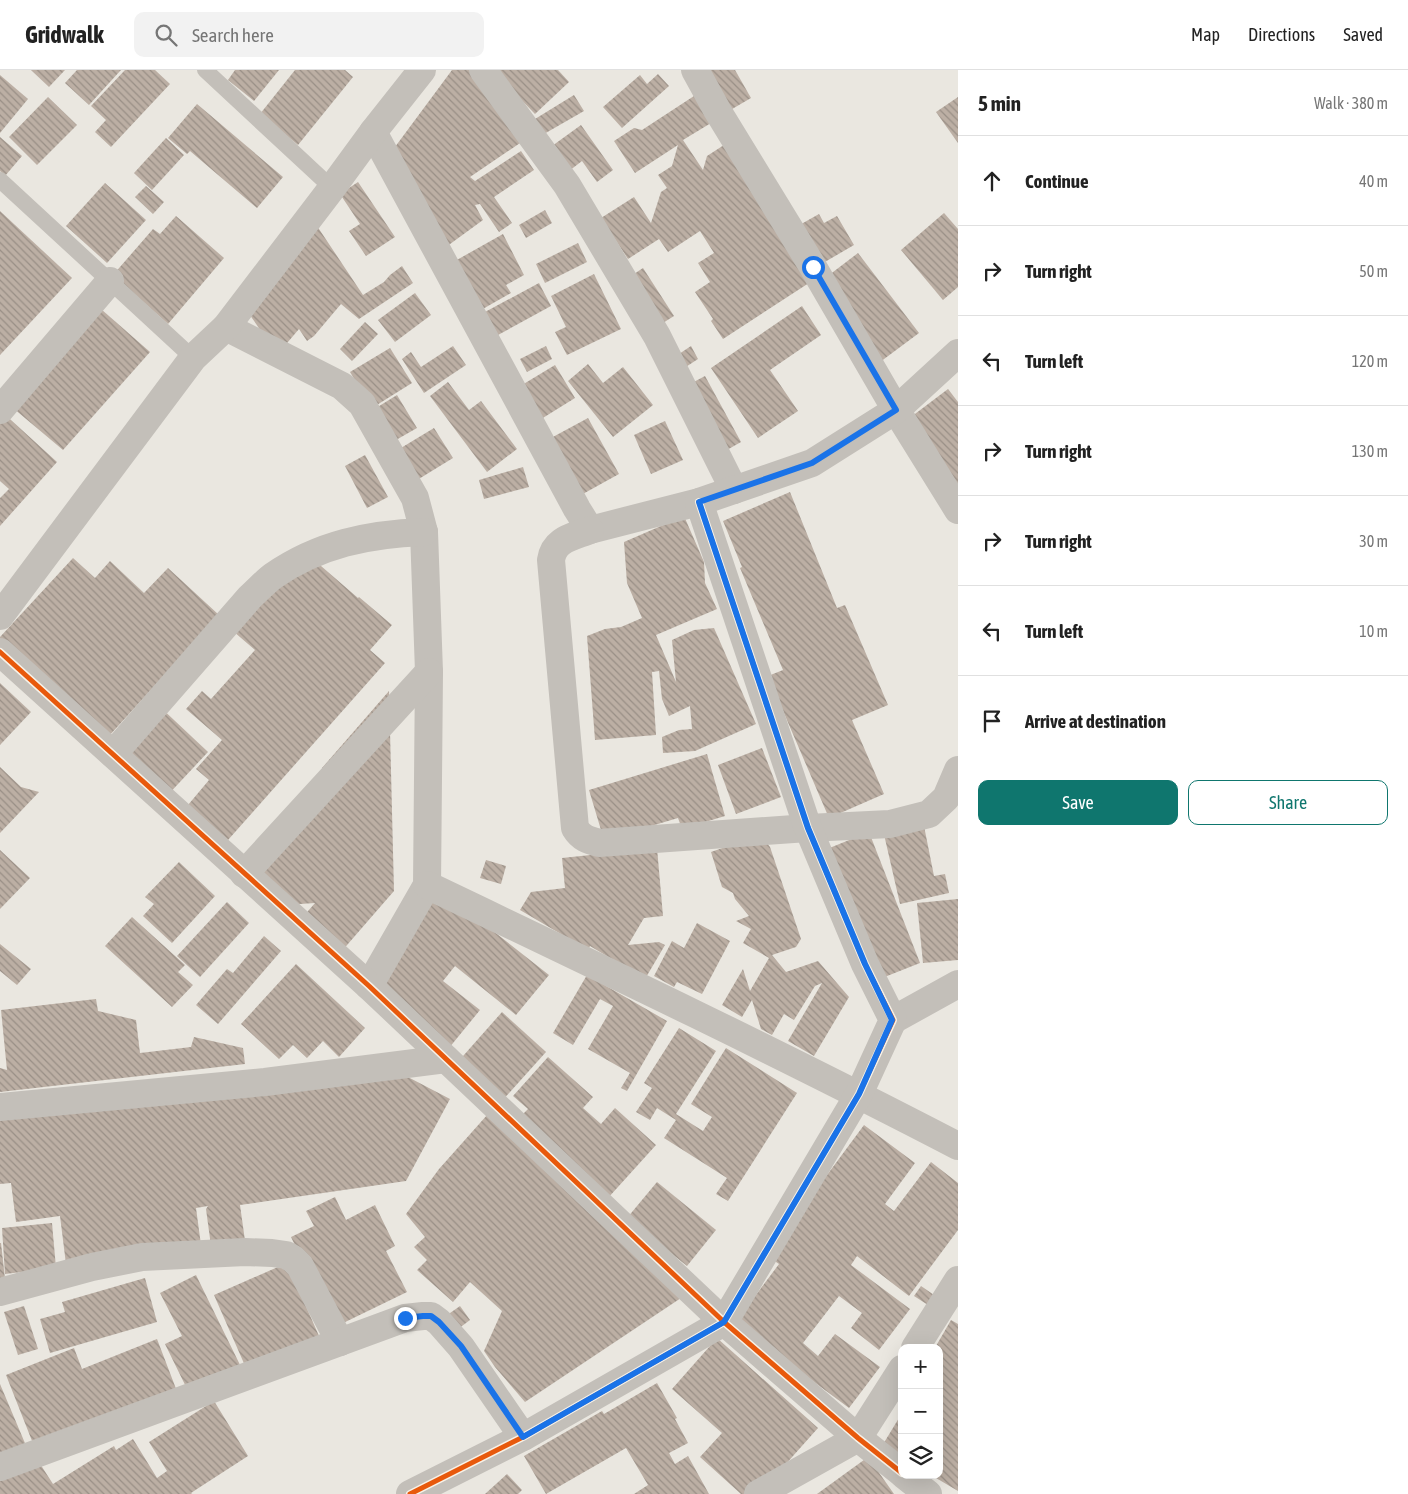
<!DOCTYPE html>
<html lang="en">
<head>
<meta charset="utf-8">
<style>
  :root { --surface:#fff; --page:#f2f2f2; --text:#222; --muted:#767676; --line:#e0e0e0; --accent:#0f766e }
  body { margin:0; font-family:"Asap Condensed",sans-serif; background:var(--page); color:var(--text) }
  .controls { position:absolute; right:15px; bottom:15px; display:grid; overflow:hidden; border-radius:10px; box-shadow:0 5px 20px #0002 }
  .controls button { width:45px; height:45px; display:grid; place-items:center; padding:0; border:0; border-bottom:1px solid var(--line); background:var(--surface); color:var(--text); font:25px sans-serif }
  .stop { position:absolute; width:15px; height:15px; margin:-11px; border:4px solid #1a73e8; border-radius:50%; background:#fff }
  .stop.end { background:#1a73e8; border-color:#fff; box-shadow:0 1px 5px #0008 }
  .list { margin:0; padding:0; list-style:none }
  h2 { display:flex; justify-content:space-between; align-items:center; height:65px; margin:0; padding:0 20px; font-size:21px }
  h2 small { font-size:16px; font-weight:400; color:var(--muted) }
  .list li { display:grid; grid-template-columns:32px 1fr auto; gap:15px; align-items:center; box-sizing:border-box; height:90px; padding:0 20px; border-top:1px solid var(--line) }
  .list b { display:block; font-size:19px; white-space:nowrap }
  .list em { font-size:16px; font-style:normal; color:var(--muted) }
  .actions { display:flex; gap:10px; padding:15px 20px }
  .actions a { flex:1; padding:11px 0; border:1px solid var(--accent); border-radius:10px; text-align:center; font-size:18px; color:var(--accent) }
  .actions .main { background:var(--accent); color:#fff }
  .icon { flex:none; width:28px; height:28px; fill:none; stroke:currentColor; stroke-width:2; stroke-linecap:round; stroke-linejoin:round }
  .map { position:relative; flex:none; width:958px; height:1424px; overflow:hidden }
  header { display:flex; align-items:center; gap:30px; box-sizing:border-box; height:70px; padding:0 25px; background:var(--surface); border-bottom:1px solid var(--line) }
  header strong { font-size:24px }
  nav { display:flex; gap:28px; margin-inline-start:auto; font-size:18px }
  .search { width:350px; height:45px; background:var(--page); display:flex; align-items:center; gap:12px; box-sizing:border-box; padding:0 18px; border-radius:10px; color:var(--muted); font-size:19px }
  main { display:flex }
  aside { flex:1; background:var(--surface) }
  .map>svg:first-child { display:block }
  .building { fill:url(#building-back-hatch) }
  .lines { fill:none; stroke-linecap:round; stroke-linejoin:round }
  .lane { stroke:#c3bfb9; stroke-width:16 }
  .street { stroke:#c3bfb9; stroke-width:28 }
  .cycleway-casing { stroke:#f7f2e8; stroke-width:8 }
  .cycleway { stroke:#e8590c; stroke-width:5 }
  .route { stroke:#1a73e8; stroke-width:6 }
</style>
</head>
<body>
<header>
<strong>Gridwalk</strong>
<div class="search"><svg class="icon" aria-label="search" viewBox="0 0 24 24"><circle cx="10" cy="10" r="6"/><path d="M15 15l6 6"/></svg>Search here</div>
<nav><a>Map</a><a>Directions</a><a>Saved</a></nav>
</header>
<main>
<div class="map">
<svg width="958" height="1424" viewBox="0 0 958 1424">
  <defs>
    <pattern id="building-back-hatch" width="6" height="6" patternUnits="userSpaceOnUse" patternTransform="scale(1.25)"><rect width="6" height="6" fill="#bcafa4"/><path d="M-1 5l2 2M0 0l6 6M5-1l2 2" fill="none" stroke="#998f86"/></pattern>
  </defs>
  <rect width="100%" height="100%" fill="#eae7e0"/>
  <g class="building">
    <polygon points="31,0 65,0 49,17"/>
    <polygon points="77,0 121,0 89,35 65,13"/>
    <polygon points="125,0 155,0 170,14 111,77 95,62 106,50 91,36"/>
    <polygon points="235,0 279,0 254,31 228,10"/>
    <polygon points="295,0 345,0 353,7 298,75 260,44"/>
    <polygon points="452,0 475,0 523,71 470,107 475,111 521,81 534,100 494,127 512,153 499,162 480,134 475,135 483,150 446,177 392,81"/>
    <polygon points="492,0 558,0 569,12 535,44"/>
    <polygon points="686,0 735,0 751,28 715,49"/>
    <polygon points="658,4 669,16 622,58 603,37 640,5 647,14"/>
    <polygon points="0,5 28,29 0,63"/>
    <polygon points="574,25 584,41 544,64 535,49"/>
    <polygon points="694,26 711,53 683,70 703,100 707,86 724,75 812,211 723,269 711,251 713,249 695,222 710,212 698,193 714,183 700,161 668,182 659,169 628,189 601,148 634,127 651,153 661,122 667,118 658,105 672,96 678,75 635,103 614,71 634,58 642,60"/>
    <polygon points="48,27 77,55 37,95 9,67"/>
    <polygon points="958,27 958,73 936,42"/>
    <polygon points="197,34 283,107 257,138 190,81 187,84 168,68"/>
    <polygon points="581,55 613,100 597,112 582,91 569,101 552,76"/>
    <polygon points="0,67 22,86 5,106 0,101"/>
    <polygon points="166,68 184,85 152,120 134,103"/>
    <polygon points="358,112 395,167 366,186 349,161 360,154 340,124"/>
    <polygon points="105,113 146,150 107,193 66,156"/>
    <polygon points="146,116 164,132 153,144 135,127"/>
    <polygon points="545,140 552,153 526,168 519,155"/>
    <polygon points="0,141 72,208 0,285"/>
    <polygon points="944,143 958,159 958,217 943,230 901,180"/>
    <polygon points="819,144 824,153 837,146 854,175 818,196 796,157"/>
    <polygon points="176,146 224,188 168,254 113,205 153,159 160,164"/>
    <polygon points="315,153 363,225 384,212 390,205 402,196 413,213 359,249 341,234 314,266 307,271 299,259 282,279 261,261 245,238"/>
    <polygon points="503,164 524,205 506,215 511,223 481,240 455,191"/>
    <polygon points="578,173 587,192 545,213 536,194"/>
    <polygon points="858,183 919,263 876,295 816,215"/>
    <polygon points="643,198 674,246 647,263 616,216"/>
    <polygon points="594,204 621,259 567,285 555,262 566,257 551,226"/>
    <polygon points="539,213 551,236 498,265 485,242"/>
    <polygon points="415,223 431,245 395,272 378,250"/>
    <polygon points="85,225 150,282 63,380 0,327"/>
    <polygon points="802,236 821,265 770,300 798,341 758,368 711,298"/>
    <polygon points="365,252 378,264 352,291 340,279"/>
    <polygon points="453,276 466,295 424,323 402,289 411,282 421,297"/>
    <polygon points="546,276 552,289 527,302 520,289"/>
    <polygon points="691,276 698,289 672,306 673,288"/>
    <polygon points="390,278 412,313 372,338 350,302"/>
    <polygon points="588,294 603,313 623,297 653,335 613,367 568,311"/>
    <polygon points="555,295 575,328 538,351 517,318"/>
    <polygon points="705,306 741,372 711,389 675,322"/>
    <polygon points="448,312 469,340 481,331 517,379 487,402 430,326"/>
    <polygon points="948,319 958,332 958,433 899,356"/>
    <polygon points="397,325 417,358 396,370 376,338"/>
    <polygon points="0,340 57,392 0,456 0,428 9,419 0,411"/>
    <polygon points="588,348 619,404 581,425 551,368"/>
    <polygon points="665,351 683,390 651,404 634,365"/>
    <polygon points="434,358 453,388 409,415 391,384"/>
    <polygon points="365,385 388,427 367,438 345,396"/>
    <polygon points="523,397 529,417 484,429 479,410"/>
    <polygon points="790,422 837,538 845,535 888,635 852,650 884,724 829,748 768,606 783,600 740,498 742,497 723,451"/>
    <polygon points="684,446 704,492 705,513 717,539 656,565 676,612 672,570 694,560 714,558 756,654 695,681 663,683 662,667 679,660 692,659 690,636 669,646 662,629 659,601 652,602 656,665 595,670 587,566 605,559 621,557 642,548 627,513 624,472"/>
    <polygon points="306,483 358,528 359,527 392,555 370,580 385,593 228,770 188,735 209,710 196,699 222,670 186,639 202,621 211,629 255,580 226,555"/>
    <polygon points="73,488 95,508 110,491 144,523 168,498 219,545 109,666 0,570 0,567"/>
    <polygon points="0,613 31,642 0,675"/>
    <polygon points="389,621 394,821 341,882 302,848 315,833 285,835 240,795 322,708 322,698"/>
    <polygon points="157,634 208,682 165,728 114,680"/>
    <polygon points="762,678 781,727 736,744 718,695"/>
    <polygon points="707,684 725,746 682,759 678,748 604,770 589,720"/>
    <polygon points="0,697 21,717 39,722 0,763"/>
    <polygon points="923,751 934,806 945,804 949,823 900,834 883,760"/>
    <polygon points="869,762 920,893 877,910 827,779"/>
    <polygon points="760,765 770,777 801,869 796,877 772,885 786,902 818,891 849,927 814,986 788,971 822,913 815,916 794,950 784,944 772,965 761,959 752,930 742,947 722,935 743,899 750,921 769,888 743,873 751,859 736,851 749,846 735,829 733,823 722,817 711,782"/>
    <polygon points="657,778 663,846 644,848 628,875 659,872 665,875 645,909 590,876 588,880 520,840 531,822 565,818 562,788"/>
    <polygon points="0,780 30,808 0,839"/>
    <polygon points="486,790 506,796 501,814 480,808"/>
    <polygon points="179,792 215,826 172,873 143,846 154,834 145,827"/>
    <polygon points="440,819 549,905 516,945 455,896 443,911 480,940 449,978 368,913"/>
    <polygon points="958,829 958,890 923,893 917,833"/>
    <polygon points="227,832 249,853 200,907 177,886"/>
    <polygon points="132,847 185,895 178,902 193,915 172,937 105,876"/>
    <polygon points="697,853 730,871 702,924 677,912 674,917 654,906 672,871 684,878"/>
    <polygon points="264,866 281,881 218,954 196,935 227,899 233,903"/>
    <polygon points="0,874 31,899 17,915 0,901"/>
    <polygon points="296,894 365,958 339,987 323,971 307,988 293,975 279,989 241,954"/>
    <polygon points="587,905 667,951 627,1021 621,1018 630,1003 588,979 613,936 600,929 573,975 553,963"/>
    <polygon points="96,929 98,941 136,950 140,983 191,977 194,967 243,978 245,994 0,1022 0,998 7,1000 1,940"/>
    <polygon points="502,942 546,982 500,1033 456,994"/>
    <polygon points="679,958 716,981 676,1044 703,1061 712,1047 691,1034 726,978 797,1023 728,1131 716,1124 727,1108 664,1068 676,1050 657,1038 650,1050 636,1042 652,1018 644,1013"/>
    <polygon points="548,987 593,1027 583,1038 601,1054 615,1038 656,1075 608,1128 519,1048 528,1039 513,1026"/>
    <polygon points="406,1006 450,1029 406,1111 240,1135 246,1178 211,1176 206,1139 208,1136 196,1138 201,1175 66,1194 60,1146 16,1152 11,1113 0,1114 0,1050"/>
    <polygon points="488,1044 690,1222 525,1332 495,1297 484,1281 502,1241 470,1212 453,1232 417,1200 427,1190 414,1177 425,1167 406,1144 439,1099"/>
    <polygon points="864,1055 915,1093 885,1134 894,1141 931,1092 958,1113 958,1160 909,1226 857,1186 851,1195 910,1239 879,1280 851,1258 862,1243 839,1226 803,1273 818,1286 835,1264 880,1297 849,1338 735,1253 779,1194 767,1186"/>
    <polygon points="657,1112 716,1160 687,1196 627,1148"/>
    <polygon points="335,1127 346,1150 375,1135 395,1176 386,1181 407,1222 335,1257 291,1167 314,1156 306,1141"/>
    <polygon points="52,1153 56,1198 5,1204 2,1158"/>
    <polygon points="0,1173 1,1173 5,1209 0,1209"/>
    <polygon points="287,1193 319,1266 246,1298 214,1225"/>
    <polygon points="196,1205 242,1299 190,1325 165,1274 182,1266 160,1223"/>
    <polygon points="145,1208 157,1252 50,1283 40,1249 65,1242 62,1232"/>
    <polygon points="921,1216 934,1225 928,1235 914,1226"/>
    <polygon points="24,1236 38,1279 18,1285 4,1242"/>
    <polygon points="460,1236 470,1250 454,1262 443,1248"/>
    <polygon points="951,1250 958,1254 958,1421 931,1405 939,1405 940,1279 936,1276"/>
    <polygon points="717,1268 818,1358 759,1424 741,1424 700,1387 722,1363 672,1319"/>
    <polygon points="157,1269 178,1324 36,1381 6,1305 74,1278 82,1299"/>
    <polygon points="657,1313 677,1348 675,1349 688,1373 669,1383 675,1394 688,1386 709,1424 634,1424 648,1415 626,1378 546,1424 524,1386 602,1341 604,1344"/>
    <polygon points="0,1314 27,1378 0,1390"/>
    <polygon points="214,1331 248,1386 197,1419 191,1423 192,1424 0,1424 0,1408 35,1386 53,1414 114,1376 116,1380 133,1369 157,1408 167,1401 149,1372"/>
    <polygon points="902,1343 902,1388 882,1376"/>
    <polygon points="868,1387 894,1424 817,1424"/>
    <polygon points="507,1404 522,1420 518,1424 485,1424"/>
  </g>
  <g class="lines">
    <g class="lane">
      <polyline points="205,0 332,118"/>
      <polyline points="0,110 193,288"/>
    </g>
    <g class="street">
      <polyline points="483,0 567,115 657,266 734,420"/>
      <polyline points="695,0 717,40 813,197 896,340 958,440"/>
      <polyline points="373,62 577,439 590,460 699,432 812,393 896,340 958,283"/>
      <polyline points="226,257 342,316 362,334 415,428 424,462 429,602 427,815 369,916"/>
      <polyline points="0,340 110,211"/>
      <path d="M590,460C573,467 554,469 551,490L575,758C581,768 588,770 599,773L808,758L890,754L929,744L946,728L958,700"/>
      <polyline points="0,546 193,288 226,257 332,118 373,62 422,0"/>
      <polyline points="0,582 369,916 724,1252 858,1368 902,1403"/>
      <path d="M113,684L250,527C258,520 265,512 273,506C319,474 369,464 424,462"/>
      <polyline points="244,804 429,602"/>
      <path d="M427,815C605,900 783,985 958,1076"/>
      <polyline points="893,950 958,914"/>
      <polyline points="0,1037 265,1012 446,989"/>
      <polyline points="0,1222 92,1197 142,1187 245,1182 272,1183 286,1185 293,1189 300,1196 340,1272"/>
      <polyline points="915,1278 958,1210"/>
      <polyline points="0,1397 405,1248 423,1246 431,1246 439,1252 461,1277 523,1367"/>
      <polyline points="904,1405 928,1424"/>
      <polyline points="410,1424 523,1367 724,1252 859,1024 893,950 865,894 808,758 699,432"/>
      <polyline points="758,1424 858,1368 902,1299"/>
    </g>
    <g class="cycleway-casing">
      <g id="cycleway">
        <polyline points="0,582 369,916 724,1252 858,1368 902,1403"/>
        <polyline points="410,1424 523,1367 724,1252 859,1024 893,950 865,894 808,758 699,432"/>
      </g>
    </g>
    <use href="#cycleway" class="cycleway"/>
  </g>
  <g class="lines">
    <polyline class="route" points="405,1248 423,1246 431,1246 439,1252 461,1276 523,1367 724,1252 859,1024 892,950 865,894 808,758 699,432 812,393 896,340 813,197"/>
  </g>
</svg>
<div class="controls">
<button>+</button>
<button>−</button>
<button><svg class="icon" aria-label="layers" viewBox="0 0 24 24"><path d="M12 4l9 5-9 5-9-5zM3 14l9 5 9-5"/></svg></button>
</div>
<div class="stop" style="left:813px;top:197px"></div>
<div class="stop end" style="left:405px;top:1248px"></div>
</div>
<aside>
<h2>5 min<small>Walk · 380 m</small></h2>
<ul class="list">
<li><svg class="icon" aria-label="ahead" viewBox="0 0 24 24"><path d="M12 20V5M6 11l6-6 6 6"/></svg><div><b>Continue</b></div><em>40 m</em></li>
<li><svg class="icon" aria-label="right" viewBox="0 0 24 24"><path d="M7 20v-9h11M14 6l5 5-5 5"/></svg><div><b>Turn right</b></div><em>50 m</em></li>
<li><svg class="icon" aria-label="left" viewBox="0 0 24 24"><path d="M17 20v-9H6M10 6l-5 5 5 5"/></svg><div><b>Turn left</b></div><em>120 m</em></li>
<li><svg class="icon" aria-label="right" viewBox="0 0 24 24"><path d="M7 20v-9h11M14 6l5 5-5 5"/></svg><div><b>Turn right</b></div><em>130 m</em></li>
<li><svg class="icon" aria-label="right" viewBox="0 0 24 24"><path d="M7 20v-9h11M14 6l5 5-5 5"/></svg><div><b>Turn right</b></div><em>30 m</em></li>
<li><svg class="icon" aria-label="left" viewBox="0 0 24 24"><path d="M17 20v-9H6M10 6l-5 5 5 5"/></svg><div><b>Turn left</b></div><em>10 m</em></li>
<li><svg class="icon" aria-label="arrive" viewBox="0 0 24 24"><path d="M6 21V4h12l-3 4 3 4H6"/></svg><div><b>Arrive at destination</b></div></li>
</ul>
<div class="actions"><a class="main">Save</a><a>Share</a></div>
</aside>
</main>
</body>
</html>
